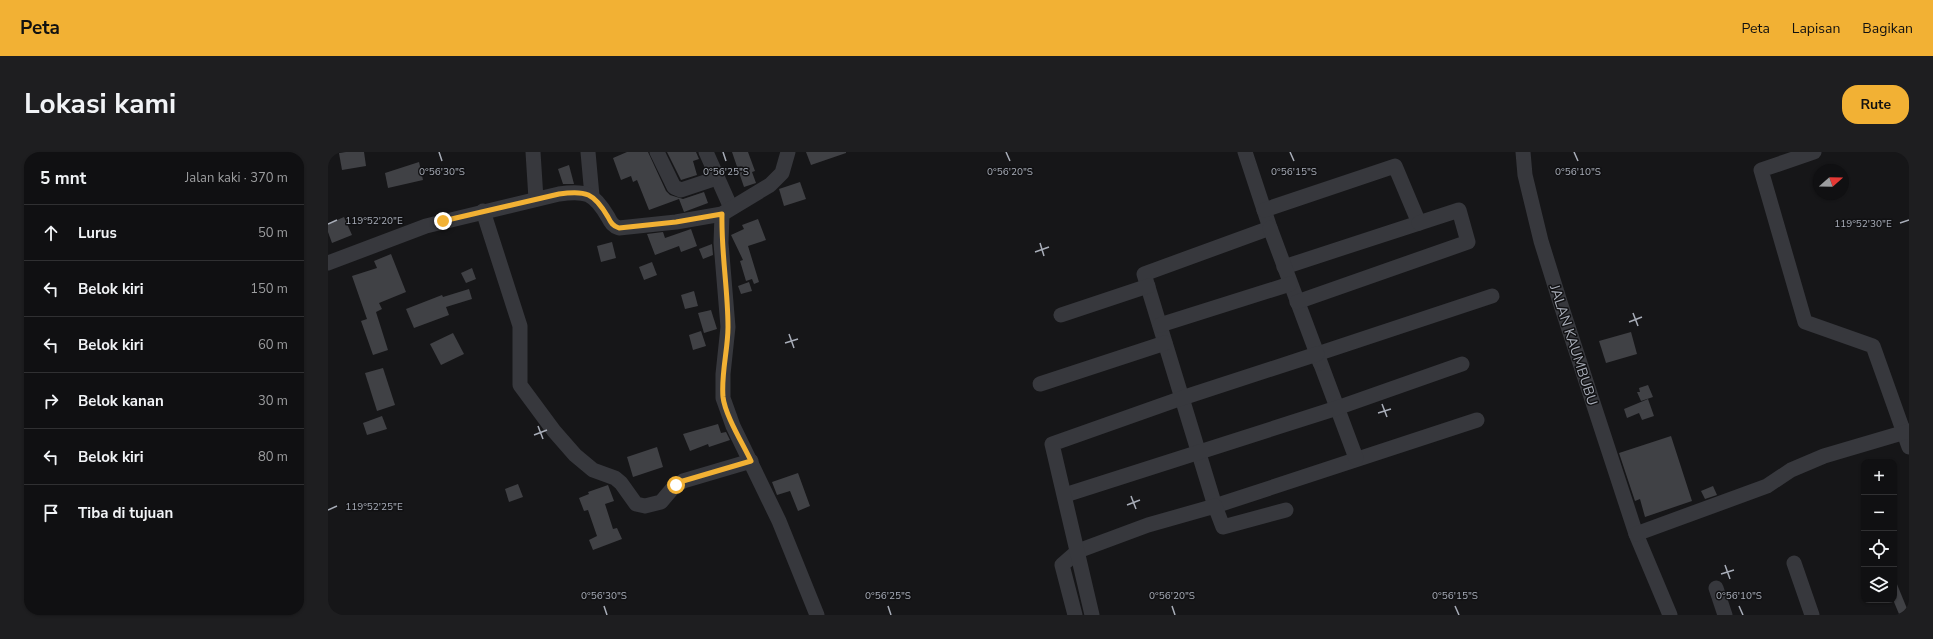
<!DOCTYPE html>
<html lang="id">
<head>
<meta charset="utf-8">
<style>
  :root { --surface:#101012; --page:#1e1e20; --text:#f1f3f6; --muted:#9c9d9f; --line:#303032; --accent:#f2b134 }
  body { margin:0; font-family:"Nunito Sans",sans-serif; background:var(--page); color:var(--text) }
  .controls { position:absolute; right:12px; bottom:12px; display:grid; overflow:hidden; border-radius:8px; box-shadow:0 1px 3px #0004 }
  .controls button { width:36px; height:36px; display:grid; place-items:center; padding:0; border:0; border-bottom:1px solid var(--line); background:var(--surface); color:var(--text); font:20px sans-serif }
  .compass { position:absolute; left:1485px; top:12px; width:36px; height:36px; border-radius:50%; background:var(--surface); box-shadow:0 1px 3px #0004; rotate:70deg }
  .stop { position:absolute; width:12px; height:12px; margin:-9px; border:3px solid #f2b134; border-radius:50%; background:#fff }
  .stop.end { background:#f2b134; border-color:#fff; box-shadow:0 1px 4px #0008 }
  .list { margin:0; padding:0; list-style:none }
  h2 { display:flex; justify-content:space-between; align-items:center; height:52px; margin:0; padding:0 16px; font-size:17px }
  h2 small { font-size:13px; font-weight:400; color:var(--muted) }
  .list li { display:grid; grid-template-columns:26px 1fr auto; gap:12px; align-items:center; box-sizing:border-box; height:56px; padding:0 16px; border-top:1px solid var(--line) }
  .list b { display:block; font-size:15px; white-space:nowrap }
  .list em { font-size:13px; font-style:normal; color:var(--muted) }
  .icon { flex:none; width:22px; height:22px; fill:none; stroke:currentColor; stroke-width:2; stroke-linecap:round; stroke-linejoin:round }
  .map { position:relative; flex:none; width:1581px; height:463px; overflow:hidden; border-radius:16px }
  header { display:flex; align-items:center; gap:24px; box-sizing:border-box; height:56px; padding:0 20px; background:var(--accent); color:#111 }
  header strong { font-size:19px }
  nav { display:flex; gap:22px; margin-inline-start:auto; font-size:14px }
  .intro { display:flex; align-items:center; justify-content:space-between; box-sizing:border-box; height:96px; padding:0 24px }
  h1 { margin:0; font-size:28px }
  .button { padding:10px 18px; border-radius:16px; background:var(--accent); color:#111; font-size:14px; font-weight:700 }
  main { display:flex; gap:24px; padding:0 24px }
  aside { flex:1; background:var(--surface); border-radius:16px; box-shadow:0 1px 3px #0004 }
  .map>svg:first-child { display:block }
  .building { fill:#404145 }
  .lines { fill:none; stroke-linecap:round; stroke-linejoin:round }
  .minor { stroke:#37383d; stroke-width:15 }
  .route { stroke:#f2b134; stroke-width:5 }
  .ticks { fill:none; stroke:#a8adb8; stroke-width:1.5 }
  .labels { text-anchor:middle; stroke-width:3; stroke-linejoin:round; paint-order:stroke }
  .street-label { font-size:14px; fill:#a8adb8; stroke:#111113 }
  .ticks-label { font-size:10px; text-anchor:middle; fill:#a8adb8; stroke:#111113; stroke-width:3; stroke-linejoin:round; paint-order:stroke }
</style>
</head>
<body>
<header>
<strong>Peta</strong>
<nav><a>Peta</a><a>Lapisan</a><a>Bagikan</a></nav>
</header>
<div class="intro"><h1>Lokasi kami</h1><a class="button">Rute</a></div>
<main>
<aside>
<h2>5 mnt<small>Jalan kaki · 370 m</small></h2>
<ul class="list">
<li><svg class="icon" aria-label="ahead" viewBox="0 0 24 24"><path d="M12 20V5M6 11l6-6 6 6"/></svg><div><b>Lurus</b></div><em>50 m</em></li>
<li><svg class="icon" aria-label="left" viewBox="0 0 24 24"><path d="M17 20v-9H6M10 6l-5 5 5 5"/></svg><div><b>Belok kiri</b></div><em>150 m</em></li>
<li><svg class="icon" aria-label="left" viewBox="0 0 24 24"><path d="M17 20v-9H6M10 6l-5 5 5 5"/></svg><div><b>Belok kiri</b></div><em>60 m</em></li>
<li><svg class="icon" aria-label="right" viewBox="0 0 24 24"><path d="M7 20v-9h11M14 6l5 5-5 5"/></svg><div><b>Belok kanan</b></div><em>30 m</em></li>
<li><svg class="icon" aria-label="left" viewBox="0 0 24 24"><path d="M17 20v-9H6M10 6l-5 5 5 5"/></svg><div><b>Belok kiri</b></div><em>80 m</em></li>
<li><svg class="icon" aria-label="arrive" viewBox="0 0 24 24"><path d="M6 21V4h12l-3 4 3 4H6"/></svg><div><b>Tiba di tujuan</b></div></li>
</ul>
</aside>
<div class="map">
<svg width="1581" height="463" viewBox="0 0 1581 463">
  <rect width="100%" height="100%" fill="#161618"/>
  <g class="building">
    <polygon points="18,0 36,0 38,14 14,18 11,1"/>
    <polygon points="299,0 320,0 338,39 342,43 355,47 376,40 380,51 356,60 351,47 321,58 309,28 305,30 303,24 293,28 285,6"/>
    <polygon points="339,0 368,0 371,7 365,9 369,23 353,28"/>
    <polygon points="404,0 420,0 427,19 424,20 428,31 416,35"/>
    <polygon points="478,0 518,0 518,1 483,13"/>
    <polygon points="91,10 95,28 60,36 57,21"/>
    <polygon points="241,13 246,32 235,32 230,17"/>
    <polygon points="472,30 478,47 456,54 451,37"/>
    <polygon points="16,65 24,83 4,91 0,80 0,72"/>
    <polygon points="430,67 438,88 420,94 431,130 426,132 424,127 418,129 412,109 415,108 403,83 416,77 414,73"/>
    <polygon points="363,77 369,94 353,100 351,94 327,103 319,82 335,80 337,86"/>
    <polygon points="284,90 288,106 273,110 269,94"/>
    <polygon points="384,92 385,103 375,107 371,97"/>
    <polygon points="63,102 78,140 51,151 54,157 48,160 60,198 45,203 33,169 39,167 24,124 49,116 46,109"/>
    <polygon points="324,110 329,123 316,128 311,115"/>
    <polygon points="144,116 148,127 138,131 133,121"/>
    <polygon points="421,130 424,139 413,142 410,134"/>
    <polygon points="141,137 144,147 118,155 121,163 86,176 78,157 114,143 115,145"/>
    <polygon points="366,139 370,154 357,157 353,143"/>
    <polygon points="383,158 389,177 376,181 370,161"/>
    <polygon points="373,179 378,194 365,198 361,183"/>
    <polygon points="1303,180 1309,202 1278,211 1271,189"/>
    <polygon points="125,181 136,202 113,213 102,192"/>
    <polygon points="55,216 67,253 49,259 37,221"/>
    <polygon points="1320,233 1325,245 1313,249 1309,240 1312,240 1311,236"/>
    <polygon points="1320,247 1326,264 1314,268 1311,261 1299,266 1296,257"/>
    <polygon points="54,264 59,277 39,283 35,271"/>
    <polygon points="390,272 393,281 398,280 402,288 381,295 380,292 362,299 355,282"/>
    <polygon points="1343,284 1364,349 1317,365 1312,347 1307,349 1291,301"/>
    <polygon points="329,295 335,315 305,325 299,305"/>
    <polygon points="470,321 482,354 470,359 462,339 449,343 444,330"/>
    <polygon points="190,332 195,345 181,350 177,337"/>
    <polygon points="280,333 286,349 277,352 285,377 289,376 294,387 265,398 261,388 269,384 260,358 256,359 251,346 261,342 260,340"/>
    <polygon points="1385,334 1389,343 1377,347 1373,339"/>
    <polygon points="1566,425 1580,459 1571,462 1566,450"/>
  </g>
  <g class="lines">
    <g class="minor">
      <polyline points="205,0 208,47"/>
      <polyline points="260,0 264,44"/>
      <polyline points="329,0 346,35 353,38 389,26"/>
      <polyline points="378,0 403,56"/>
      <polyline points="917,0 942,76 816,122 887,354 1149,268"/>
      <polyline points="1195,0 1197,23 1213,89 1232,150 1308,382 1342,463"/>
      <polyline points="1486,0 1433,18 1477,170 1545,194 1581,295"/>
      <polyline points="936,58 1067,14 1091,71 956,115"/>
      <polyline points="155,59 192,174 192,233 226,279 247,303 265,318 287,326 293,331 308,352 317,354 333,350 344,337 355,329 423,309"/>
      <polyline points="394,62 393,91 400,175 395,222 395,246 405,274 451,369 489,463"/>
      <polyline points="942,76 1028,306"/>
      <path d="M0,111L98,74L231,42C258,38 266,41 280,65C283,71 285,74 291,76L348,70L394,62L442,33L454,21L460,0"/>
      <polyline points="969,150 1140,90 1131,58 1091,71"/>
      <polyline points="733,163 820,134"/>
      <polyline points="832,173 962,132"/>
      <polyline points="992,211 989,202 1164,144"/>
      <polyline points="712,232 837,191"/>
      <polyline points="737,343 1009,256 1134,212"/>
      <polyline points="1308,382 1439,334 1463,318 1496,304 1581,279"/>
      <polyline points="1466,411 1484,463"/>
      <polyline points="1388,436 1397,463"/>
      <polyline points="747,463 734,413 750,399 820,373 887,354 895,375 958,358"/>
      <polyline points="764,463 724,292 854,246 989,202"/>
    </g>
  </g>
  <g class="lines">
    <path class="route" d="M115,69L231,42C258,38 266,41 280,65C283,71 285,74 291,76L348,70L394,62C393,100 400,137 400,175C400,198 393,221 395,245C397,263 415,292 423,309L355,329L348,333"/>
  </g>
  <path class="ticks" d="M111,0L114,9M395,0L398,9M678,0L682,9M962,0L966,9M1246,0L1250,9M1572,71L1581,68M0,72L9,68M712,91L716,104M707,100L721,95M1305,161L1310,174M1301,170L1314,165M461,182L466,196M457,191L470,187M1054,252L1059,265M1050,261L1063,257M210,274L215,287M206,283L219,278M803,344L808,357M799,353L812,348M0,358L9,354M1397,413L1402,427M1393,422L1406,418M276,454L279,463M560,454L563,463M844,454L847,463M1127,454L1131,463M1411,454L1415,463"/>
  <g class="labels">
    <g class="street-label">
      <text transform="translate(1246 193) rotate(72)" y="5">JALAN KAUMBUBU</text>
    </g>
  </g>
  <g class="ticks-label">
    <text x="114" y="23">0°56'30"S</text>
    <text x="398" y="23">0°56'25"S</text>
    <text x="682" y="23">0°56'20"S</text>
    <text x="966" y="23">0°56'15"S</text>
    <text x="1250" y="23">0°56'10"S</text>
    <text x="46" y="72">119°52'20"E</text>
    <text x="1535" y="75">119°52'30"E</text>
    <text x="46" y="358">119°52'25"E</text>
    <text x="276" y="447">0°56'30"S</text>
    <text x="560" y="447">0°56'25"S</text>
    <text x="844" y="447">0°56'20"S</text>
    <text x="1127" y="447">0°56'15"S</text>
    <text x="1411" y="447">0°56'10"S</text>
  </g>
</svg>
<div class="controls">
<button>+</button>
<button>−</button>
<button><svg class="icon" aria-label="locate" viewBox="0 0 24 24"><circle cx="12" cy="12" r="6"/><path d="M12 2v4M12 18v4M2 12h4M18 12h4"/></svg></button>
<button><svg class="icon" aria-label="layers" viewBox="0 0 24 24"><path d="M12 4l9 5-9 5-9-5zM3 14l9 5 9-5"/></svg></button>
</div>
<svg class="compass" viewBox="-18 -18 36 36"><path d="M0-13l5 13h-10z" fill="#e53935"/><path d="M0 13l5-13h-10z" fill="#9c9d9f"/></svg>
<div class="stop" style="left:348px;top:333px"></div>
<div class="stop end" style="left:115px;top:69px"></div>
</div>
</main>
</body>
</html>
